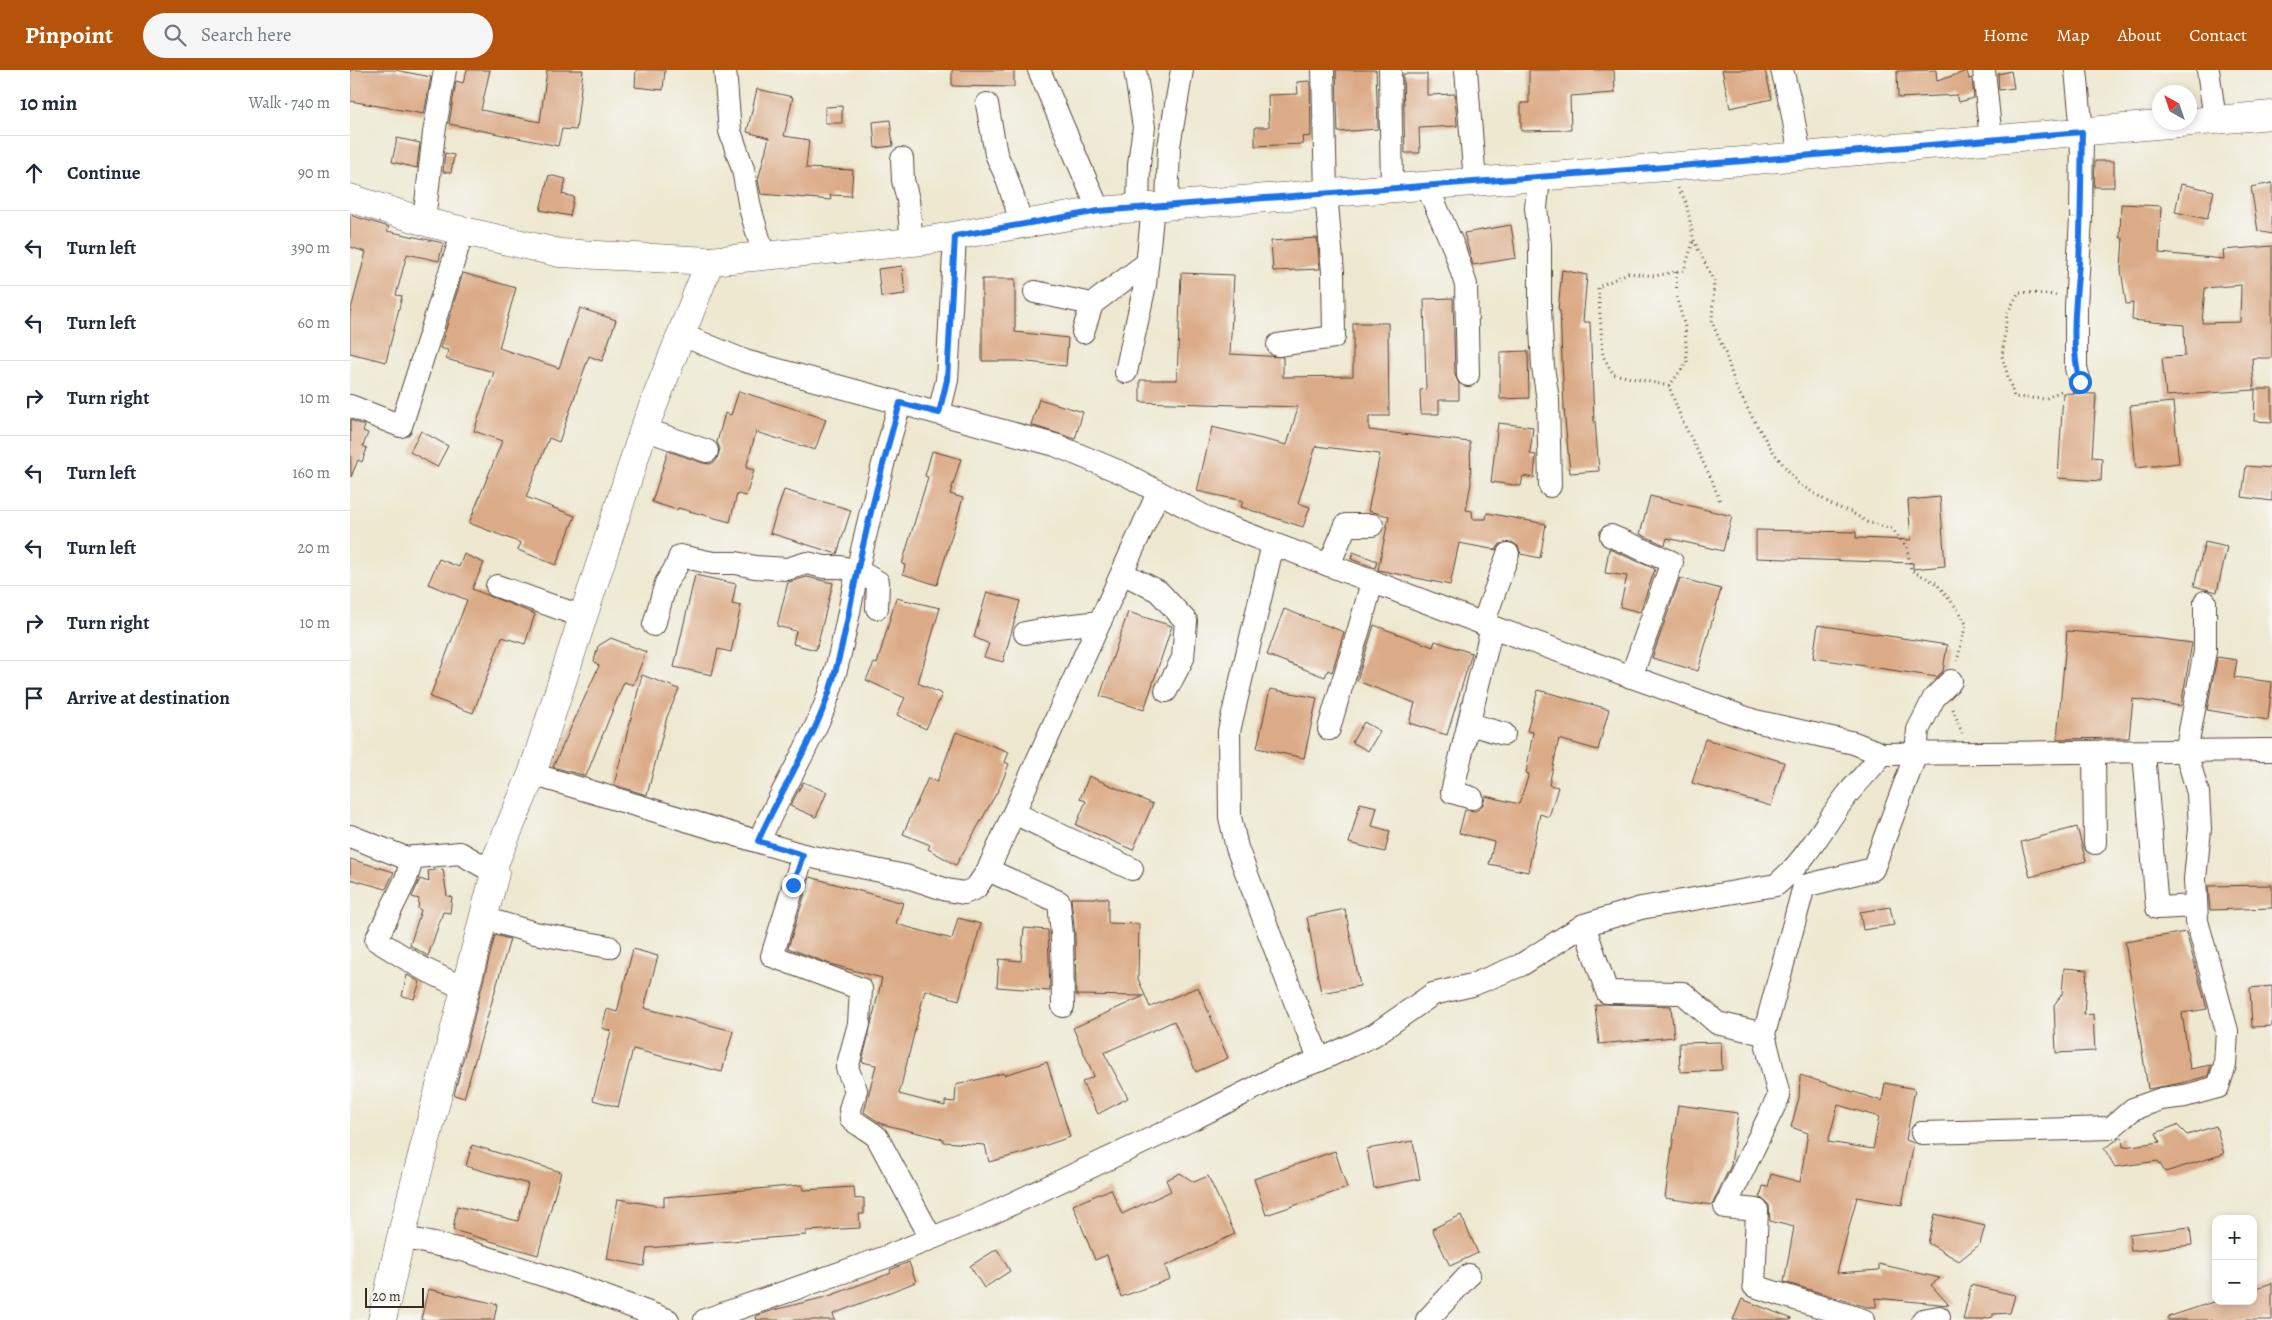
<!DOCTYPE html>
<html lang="en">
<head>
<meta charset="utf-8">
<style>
  :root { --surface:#fff; --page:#f6f6f7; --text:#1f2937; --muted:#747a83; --line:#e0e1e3; --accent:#b45309 }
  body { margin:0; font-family:Alegreya,serif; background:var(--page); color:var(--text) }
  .controls { position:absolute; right:15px; bottom:15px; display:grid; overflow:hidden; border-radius:10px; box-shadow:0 2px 8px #0003 }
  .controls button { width:45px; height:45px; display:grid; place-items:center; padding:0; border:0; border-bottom:1px solid var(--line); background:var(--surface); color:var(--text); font:25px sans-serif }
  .compass { position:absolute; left:1802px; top:15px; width:45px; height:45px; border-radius:50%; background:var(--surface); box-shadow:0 2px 8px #0003; rotate:320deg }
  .scale { position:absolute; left:15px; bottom:12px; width:59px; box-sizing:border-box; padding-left:5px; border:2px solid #3b2a1e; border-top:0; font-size:14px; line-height:18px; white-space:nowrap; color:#3b2a1e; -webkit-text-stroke:4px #f6f6f2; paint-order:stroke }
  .stop { position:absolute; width:15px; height:15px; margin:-11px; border:4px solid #1a73e8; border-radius:50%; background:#fff }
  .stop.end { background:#1a73e8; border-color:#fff; box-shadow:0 1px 5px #0008 }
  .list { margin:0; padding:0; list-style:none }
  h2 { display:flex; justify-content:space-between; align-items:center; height:65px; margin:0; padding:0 20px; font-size:21px }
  h2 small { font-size:16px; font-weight:400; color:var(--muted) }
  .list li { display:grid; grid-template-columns:32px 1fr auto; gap:15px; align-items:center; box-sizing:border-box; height:75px; padding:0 20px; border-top:1px solid var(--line) }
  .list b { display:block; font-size:19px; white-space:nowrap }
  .list em { font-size:16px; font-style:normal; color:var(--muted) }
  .icon { flex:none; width:28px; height:28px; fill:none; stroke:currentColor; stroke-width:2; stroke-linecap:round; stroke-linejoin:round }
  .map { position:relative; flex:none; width:1922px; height:1250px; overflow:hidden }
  header { display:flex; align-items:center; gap:30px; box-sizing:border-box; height:70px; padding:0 25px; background:var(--accent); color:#fff }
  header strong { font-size:24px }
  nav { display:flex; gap:28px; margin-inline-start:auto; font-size:18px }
  .search { width:350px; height:45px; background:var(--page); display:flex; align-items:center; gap:12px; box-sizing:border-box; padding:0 18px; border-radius:28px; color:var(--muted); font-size:19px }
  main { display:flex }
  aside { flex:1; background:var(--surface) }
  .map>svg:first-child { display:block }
  .building { fill:#dbaa86; fill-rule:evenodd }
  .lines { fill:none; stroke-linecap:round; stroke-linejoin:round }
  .street-casing { stroke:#564639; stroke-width:24 }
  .secondary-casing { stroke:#564639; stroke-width:29 }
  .path { stroke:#564639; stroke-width:3; stroke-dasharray:1 4; stroke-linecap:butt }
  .street { stroke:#fff; stroke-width:22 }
  .secondary { stroke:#fff; stroke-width:28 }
  .route { stroke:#1a73e8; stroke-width:6 }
</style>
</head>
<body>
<header>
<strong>Pinpoint</strong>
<div class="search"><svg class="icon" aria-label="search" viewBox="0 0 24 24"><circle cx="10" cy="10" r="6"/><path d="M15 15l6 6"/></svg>Search here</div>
<nav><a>Home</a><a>Map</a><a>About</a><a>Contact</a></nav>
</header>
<main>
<aside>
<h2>10 min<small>Walk · 740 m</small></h2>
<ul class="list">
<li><svg class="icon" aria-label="ahead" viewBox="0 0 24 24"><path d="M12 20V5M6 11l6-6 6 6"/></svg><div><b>Continue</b></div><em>90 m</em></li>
<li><svg class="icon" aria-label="left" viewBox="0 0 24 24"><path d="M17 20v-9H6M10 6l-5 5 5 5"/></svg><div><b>Turn left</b></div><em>390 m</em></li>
<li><svg class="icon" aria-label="left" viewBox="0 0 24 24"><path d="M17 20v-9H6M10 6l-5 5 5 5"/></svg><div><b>Turn left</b></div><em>60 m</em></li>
<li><svg class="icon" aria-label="right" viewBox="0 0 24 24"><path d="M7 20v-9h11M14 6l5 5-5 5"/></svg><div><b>Turn right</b></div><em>10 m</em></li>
<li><svg class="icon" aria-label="left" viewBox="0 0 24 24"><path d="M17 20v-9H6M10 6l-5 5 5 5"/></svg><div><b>Turn left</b></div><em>160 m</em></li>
<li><svg class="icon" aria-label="left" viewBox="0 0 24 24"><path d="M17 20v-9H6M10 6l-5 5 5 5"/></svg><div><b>Turn left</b></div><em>20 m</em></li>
<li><svg class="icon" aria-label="right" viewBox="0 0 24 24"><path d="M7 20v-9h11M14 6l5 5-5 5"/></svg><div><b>Turn right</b></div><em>10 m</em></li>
<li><svg class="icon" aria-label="arrive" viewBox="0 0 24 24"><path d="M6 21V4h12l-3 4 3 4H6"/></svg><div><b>Arrive at destination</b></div></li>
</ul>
</aside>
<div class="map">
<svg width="1922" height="1250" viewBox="0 0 1922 1250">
  <rect width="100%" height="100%" fill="#f6f6f2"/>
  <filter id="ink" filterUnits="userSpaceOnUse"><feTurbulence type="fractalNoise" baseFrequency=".02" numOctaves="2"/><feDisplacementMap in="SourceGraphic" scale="10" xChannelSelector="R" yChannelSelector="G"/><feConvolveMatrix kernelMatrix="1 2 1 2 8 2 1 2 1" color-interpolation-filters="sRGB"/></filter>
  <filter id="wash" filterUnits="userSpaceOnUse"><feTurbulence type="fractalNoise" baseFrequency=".0096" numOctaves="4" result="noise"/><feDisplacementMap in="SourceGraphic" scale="20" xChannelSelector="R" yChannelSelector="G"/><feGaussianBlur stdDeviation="1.12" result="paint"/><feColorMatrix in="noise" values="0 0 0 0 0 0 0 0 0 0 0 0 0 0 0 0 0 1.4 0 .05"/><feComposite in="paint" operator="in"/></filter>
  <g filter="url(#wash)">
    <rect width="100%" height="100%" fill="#eee8d0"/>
    <g id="blocks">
      <g class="building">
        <polygon points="0,0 45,0 81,7 74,44 0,31"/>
        <polygon points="117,0 140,0 131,40 190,52 197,0 233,0 226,60 212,59 208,76 99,54 106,11 113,13"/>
        <polygon points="286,0 315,0 313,20 285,17"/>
        <polygon points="602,0 664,0 664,17 602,16"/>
        <polygon points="986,0 1026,0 1028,59 988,62"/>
        <polygon points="1179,0 1264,0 1265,23 1220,26 1221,60 1171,61 1171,33 1179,33"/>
        <polygon points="1372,0 1415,0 1422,29 1380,38"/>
        <polygon points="1586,0 1587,11 1617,1 1619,9 1622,8 1624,28 1609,32 1607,25 1548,28 1547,1"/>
        <polygon points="1661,1 1664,18 1649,20 1648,4"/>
        <polygon points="1053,4 1077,4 1077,25 1105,24 1107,56 1069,58 1070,83 1055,83"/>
        <polygon points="960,11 961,66 952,67 953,74 905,76 905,57 919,57 918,25 948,24 947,12"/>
        <polygon points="407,19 443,27 434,66 459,70 456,98 503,100 501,126 480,125 481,130 411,124 408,110 419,68 397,62"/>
        <polygon points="492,36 492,53 475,53 475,37"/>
        <polygon points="540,50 543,76 525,78 523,52"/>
        <polygon points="47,68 70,73 67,98 42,92"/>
        <polygon points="95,83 104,85 101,103 93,102"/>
        <polygon points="1745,91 1764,91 1764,117 1744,117"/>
        <polygon points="199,105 216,109 212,124 224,127 220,146 190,140"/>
        <polygon points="1922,113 1922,164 1908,161 1901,117"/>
        <polygon points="1831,114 1864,121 1857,149 1825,142"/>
        <path d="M1771,134L1811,136L1809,183L1874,189L1873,180L1922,176V288H1902L1904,320L1816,326L1812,288L1835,286L1834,255L1782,250L1783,233L1776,234L1771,199L1773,168H1770ZM1891,215L1890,252L1852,253L1855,218Z"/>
        <polygon points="0,145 39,157 37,161 93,173 89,191 57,184 46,225 52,226 36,292 0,283 0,243 16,182 0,177"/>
        <polygon points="1161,155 1166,188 1123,195 1114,163"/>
        <polygon points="967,168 970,199 923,201 921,171"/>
        <polygon points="552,196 555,224 531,227 528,199"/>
        <polygon points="1212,200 1237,205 1233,252 1240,252 1244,351 1245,351 1249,401 1220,403 1214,339 1210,241 1208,240"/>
        <polygon points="113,203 166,218 149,278 209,298 230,238 266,250 252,291 239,286 209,372 199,368 176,427 225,446 206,495 168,480 171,473 119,453 152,371 124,361 144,302 96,289 98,280 90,278"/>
        <polygon points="831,203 884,205 880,284 933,287 933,307 1003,306 1003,253 1038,253 1039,346 1019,346 1019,360 1120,372 1121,413 1116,440 1122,441 1123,449 1136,449 1137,443 1196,454 1190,488 1171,484 1168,476 1162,472 1150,474 1146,480 1109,473 1100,515 1028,500 1039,446 1018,441 1030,384 966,376 948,433 960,437 953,457 891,437 893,431 847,421 862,357 937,375 948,337 790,332 790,310 827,310"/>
        <polygon points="632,209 665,209 665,262 718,268 716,296 668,291 632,291"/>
        <polygon points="1103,228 1105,305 1109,314 1109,330 1089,330 1089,344 1071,344 1070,320 1076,319 1074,229"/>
        <polygon points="1178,281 1179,328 1150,329 1150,282"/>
        <polygon points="1905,319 1922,319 1922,352 1904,351"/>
        <polygon points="389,321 476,349 465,380 406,362 396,398 404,400 396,426 387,424 380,452 328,438 327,440 302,432 318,381 353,393 360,394 366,391 370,379 367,372 375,343 381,345"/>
        <polygon points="1713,323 1746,324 1742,387 1752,388 1751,411 1708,408"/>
        <polygon points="689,329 733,342 725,369 681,355"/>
        <polygon points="1823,332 1829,393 1786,398 1780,336"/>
        <polygon points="0,350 15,356 13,361 18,363 13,376 17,378 12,392 8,390 1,407"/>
        <polygon points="1148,353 1183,357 1180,384 1186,385 1184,408 1173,406 1171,416 1141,412"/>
        <polygon points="71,361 98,376 87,397 60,382"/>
        <polygon points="582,381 611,389 600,424 613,428 587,515 553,504 555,495 552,494 578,407 575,406"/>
        <polygon points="1896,396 1922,398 1922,431 1892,427"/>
        <polygon points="434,420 501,440 487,484 420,463"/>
        <polygon points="1300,426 1382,446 1373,481 1317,468 1315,475 1290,464"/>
        <polygon points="1590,427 1595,496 1563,499 1563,493 1406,488 1406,460 1506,462 1506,468 1561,470 1558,430"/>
        <polygon points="1855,472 1877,477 1867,522 1844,516"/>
        <polygon points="1259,479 1305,499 1290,542 1270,537 1277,506 1255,503"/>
        <polygon points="1003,482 1027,491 1025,498 1001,489"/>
        <polygon points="114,484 134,493 122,519 185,544 175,574 152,567 123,643 80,627 117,530 78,514 89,489 109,497"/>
        <polygon points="345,505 386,514 382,534 391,536 381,582 368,579 362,605 324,597"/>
        <polygon points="457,507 483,513 466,580 443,574 446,561 427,556 438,512"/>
        <polygon points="1330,508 1371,519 1348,601 1302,588"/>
        <polygon points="637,522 670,531 653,592 634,587 639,574 624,567"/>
        <polygon points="546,528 590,538 568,613 592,624 576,659 547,645 555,628 516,610 524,593 527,594"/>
        <polygon points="934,539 994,562 982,602 978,600 975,607 917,585"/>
        <polygon points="778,542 822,556 794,640 750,626"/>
        <polygon points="1024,555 1083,577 1085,571 1122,583 1097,665 1059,653 1065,633 1007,611"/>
        <polygon points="1468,555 1597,575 1593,601 1587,607 1463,588"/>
        <polygon points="1717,561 1796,567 1842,573 1831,636 1783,629 1779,668 1707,669"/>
        <polygon points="261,568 296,582 283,615 274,612 236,706 203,697 249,596 244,591 248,576"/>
        <polygon points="1867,587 1887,590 1884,607 1922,612 1918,650 1857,640"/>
        <polygon points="292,605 329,619 317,647 297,725 264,715"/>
        <polygon points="920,619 967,628 954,688 907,678"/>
        <polygon points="1188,620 1259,639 1248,680 1209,669 1199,715 1208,717 1199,747 1190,744 1178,802 1139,794 1144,772 1109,763 1115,740 1125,741 1131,738 1134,732 1135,726 1169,734 1179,704 1176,703 1183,662 1177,661"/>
        <polygon points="1014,652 1030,661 1018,681 1002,672"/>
        <polygon points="606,662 659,682 655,692 659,694 650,717 606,795 578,779 580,775 553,764 578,708 587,712"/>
        <polygon points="1355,669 1434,692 1421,736 1342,713"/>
        <polygon points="739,706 803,734 783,780 726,755 736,731 730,729"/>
        <polygon points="453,712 477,722 466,747 440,736"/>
        <polygon points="1010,733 1027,737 1022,756 1040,761 1035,782 999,773"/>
        <polygon points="1727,757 1736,791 1680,807 1671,772"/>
        <polygon points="0,789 44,802 36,819 0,809"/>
        <polygon points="93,799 97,826 102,827 100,843 93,842 78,886 60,875 71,840 68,839 69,829 62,827 70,809 79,812 78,801"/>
        <polygon points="460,807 553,833 546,854 602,869 608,848 631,854 609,930 575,920 549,1024 595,1036 595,1031 605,1032 606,1015 654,1003 654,1005 697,992 720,1067 673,1083 639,1092 635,1075 593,1072 593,1069 532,1054 514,1042 526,995 512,992 532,908 480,894 438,878"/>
        <polygon points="1922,815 1922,838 1860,840 1858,816"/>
        <polygon points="721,828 758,828 758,853 789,854 788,909 800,937 848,917 878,988 846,1002 824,951 754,983 778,1028 748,1044 732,1012 744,1006 723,958 794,926 726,925 725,865"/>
        <polygon points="1540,837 1544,855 1513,860 1510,842"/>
        <polygon points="995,839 1010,916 971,923 957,847"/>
        <polygon points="674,858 698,860 700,921 647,917 649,889 671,891"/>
        <polygon points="1836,862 1857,939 1832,943 1840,999 1861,995 1858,1006 1832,1013 1798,1019 1775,872"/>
        <polygon points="145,865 160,869 114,1028 104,1025"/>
        <polygon points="283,879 308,886 294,938 383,961 372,1002 283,979 268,1037 243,1030 261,961 252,958 257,939 267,942"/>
        <polygon points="1714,898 1737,900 1734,945 1743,944 1745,981 1706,983 1704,935 1712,924"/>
        <polygon points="57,905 70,912 64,929 52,926"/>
        <polygon points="1922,916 1922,956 1902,957 1900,918"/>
        <polygon points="1253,934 1321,936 1324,967 1249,974 1245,935"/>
        <polygon points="1371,972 1372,1000 1330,1002 1329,973"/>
        <path d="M1450,1005L1532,1031L1535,1013L1565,1019L1556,1070L1564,1073L1552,1135L1507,1127L1487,1203L1529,1200V1194L1590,1208L1581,1215L1599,1235L1526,1228V1237H1517L1434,1212L1444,1157L1420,1151L1419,1135L1410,1127L1413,1116L1418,1117L1421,1104L1450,1112L1458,1063L1441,1057L1449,1028ZM1488,1035L1529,1047L1523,1079L1478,1072Z"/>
        <polygon points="1328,1035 1388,1043 1381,1095 1362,1135 1315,1128"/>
        <polygon points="1827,1055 1837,1065 1866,1056 1874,1084 1815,1102 1808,1091 1765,1097 1754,1078 1772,1067 1773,1077 1810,1072 1806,1063"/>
        <polygon points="1063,1071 1070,1109 1024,1118 1017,1079"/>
        <polygon points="122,1075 211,1102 188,1185 103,1160 107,1136 168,1151 178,1114 116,1096"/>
        <polygon points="985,1081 997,1118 916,1145 904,1109"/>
        <polygon points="830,1103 844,1112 858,1106 885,1164 815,1196 820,1209 771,1227 757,1185 745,1190 723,1135 761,1119 772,1144 821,1121 816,1110"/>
        <polygon points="452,1115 453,1120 504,1117 505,1129 514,1128 514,1144 509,1144 510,1158 456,1161 456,1165 297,1178 294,1196 257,1189 268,1129 314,1137 314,1127"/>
        <polygon points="1585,1144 1635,1156 1630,1174 1609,1191 1578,1173"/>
        <polygon points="1111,1145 1128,1183 1100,1196 1082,1159"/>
        <polygon points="1840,1157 1842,1175 1781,1181 1779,1164"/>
        <polygon points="647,1179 660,1201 634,1218 620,1196"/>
        <polygon points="559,1192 566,1212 483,1244 485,1250 407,1250 406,1246 424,1240 479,1226 541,1203 540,1200"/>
        <polygon points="1922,1213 1922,1250 1818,1250 1818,1247 1866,1231 1903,1231 1903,1219"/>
        <polygon points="1621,1215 1665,1225 1660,1243 1643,1244 1643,1247 1629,1250 1613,1250"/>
        <polygon points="78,1219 147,1234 144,1250 71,1250"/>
        <polygon points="1392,1229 1442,1249 1441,1250 1383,1250"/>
      </g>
    </g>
  </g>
  <g filter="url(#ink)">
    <use href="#blocks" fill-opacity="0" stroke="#564639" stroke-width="1"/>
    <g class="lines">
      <g class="street-casing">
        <g id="street">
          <polyline points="375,0 380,61 393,99 400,138 414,186"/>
          <polyline points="689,0 749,141"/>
          <polyline points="785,0 794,57 789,94 788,138"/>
          <polyline points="1040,0 1042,118"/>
          <polyline points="1116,0 1125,112"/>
          <polyline points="1432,0 1441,35 1450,86"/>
          <polyline points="1634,0 1641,70"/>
          <polyline points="1726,0 1732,62 1731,148 1726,237 1726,298 1730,312"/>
          <polyline points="1858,0 1865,50"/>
          <polyline points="637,34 646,84 656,106 672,154"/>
          <polyline points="552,89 553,110 558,130 562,172"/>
          <polyline points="1189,107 1186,138 1190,174 1190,238 1193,297 1198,330 1200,416"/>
          <polyline points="1077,116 1104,178 1116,215 1118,305"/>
          <polyline points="817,136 819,76 832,0"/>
          <polyline points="74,151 84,63 95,0"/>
          <polyline points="685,222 742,234 797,193"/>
          <polyline points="733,262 742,234"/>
          <polyline points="330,264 395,291 705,375 775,404 863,451 1142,557 1405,651 1504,673 1532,684 1922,680"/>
          <polyline points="928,275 984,267 983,202 976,123 973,0"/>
          <polyline points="776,302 795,215 803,137"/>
          <polyline points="0,336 51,356 113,161"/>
          <polyline points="589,343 597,310 605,166"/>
          <polyline points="294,359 357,381"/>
          <polyline points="1261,466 1322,492 1281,607"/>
          <polyline points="923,474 879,661 880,747 887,778 946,934 970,990"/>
          <polyline points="979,495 996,455 1022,455"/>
          <polyline points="772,503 808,521 836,551 833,588 816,621"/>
          <polyline points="147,516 233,547"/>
          <polyline points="1133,554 1158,484"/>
          <polyline points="304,555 316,513 326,497 330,486 363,493 386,493 405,497 437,499 457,493 474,497 490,497 508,501 528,512 527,538"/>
          <polyline points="675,563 707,557 750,552"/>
          <polyline points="1119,654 1154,664"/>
          <path d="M979,659C992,610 1010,562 1022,511"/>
          <polyline points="1794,682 1807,838 1846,836"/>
          <polyline points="1744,683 1745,773"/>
          <polyline points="182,704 453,785 555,806 597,820 614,823 626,818 638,800 808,423"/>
          <polyline points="1122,728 1102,722 1142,557"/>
          <polyline points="664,743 782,799"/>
          <polyline points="0,766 56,788 110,783 145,803"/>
          <path d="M409,771C429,724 457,682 475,635C493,585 500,531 512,480C523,431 536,381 550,333"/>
          <path d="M453,785L422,886L511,919L509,954L497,998L506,1020L500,1039L501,1049C510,1056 519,1060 527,1067L581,1168"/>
          <polyline points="63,787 56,809 26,870 70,897 115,919"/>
          <polyline points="638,800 709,832 712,865 713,936"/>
          <polyline points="133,848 185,863 259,877"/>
          <polyline points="1234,855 1257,922 1333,923 1367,953 1414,964"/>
          <polyline points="1572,1063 1761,1058 1783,1039 1811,1029 1835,1026 1868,1017 1875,995 1877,961 1847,851 1845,809 1850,759 1848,723 1836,682 1855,581 1855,532"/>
          <polyline points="51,1167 116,1181 218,1213 318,1250"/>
          <path d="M355,1250L536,1187L636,1146L843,1049L930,1005L970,990L1024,965L1083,924L1122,915L1171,895L1234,855L1291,838L1426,815C1457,790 1473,756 1497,725C1508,711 1522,698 1532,684"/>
          <polyline points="1077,1250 1119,1205"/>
          <polyline points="1513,1250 1404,1216 1407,1140 1375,1137 1429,1026 1414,964 1454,816 1523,799 1566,684 1568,660 1584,628 1601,611"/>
          <polyline points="1573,1250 1589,1247"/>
        </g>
      </g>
      <g class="secondary-casing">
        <g id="secondary">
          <polyline points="0,128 79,153 210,183 360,191 573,171 749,141 1406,90 1922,45"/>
          <polyline points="32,1250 51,1167 145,803 144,794 182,704 294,359 360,191"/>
        </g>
      </g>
      <g class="path">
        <polyline points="1328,118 1336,132 1344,171 1364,211 1362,252 1376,285 1386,317 1406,354 1424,383 1448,413 1484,436 1501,442 1517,452 1542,459 1557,477 1561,500 1586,513 1609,541 1616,554 1607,591"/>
        <polyline points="1326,202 1327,229 1335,257 1337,292 1319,316 1331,348 1362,410 1370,432"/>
        <polyline points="1706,225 1669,222 1657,244 1652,286 1664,327 1695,329 1713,320"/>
        <polyline points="1319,316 1263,304 1253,286 1248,217 1278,203 1305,206 1334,200 1343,172"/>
        <polyline points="1603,639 1612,663"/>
      </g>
      <use href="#street" class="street"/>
      <use href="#secondary" class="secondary"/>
    </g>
  </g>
  <g class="lines" filter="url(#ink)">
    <path class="route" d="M443,815L453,785L408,771C429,724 457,682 475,634C493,585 500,531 512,480C523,431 536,382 550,333L589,343L597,310L605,166L749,141L1406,90L1732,62C1731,105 1731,149 1729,193C1726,230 1720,277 1730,312"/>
  </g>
</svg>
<div class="controls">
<button>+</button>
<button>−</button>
</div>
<svg class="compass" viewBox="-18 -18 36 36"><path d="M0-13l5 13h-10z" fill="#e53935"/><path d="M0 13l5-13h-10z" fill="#747a83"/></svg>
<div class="scale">20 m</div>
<div class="stop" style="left:1730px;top:312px"></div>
<div class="stop end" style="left:443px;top:815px"></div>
</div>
</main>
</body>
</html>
